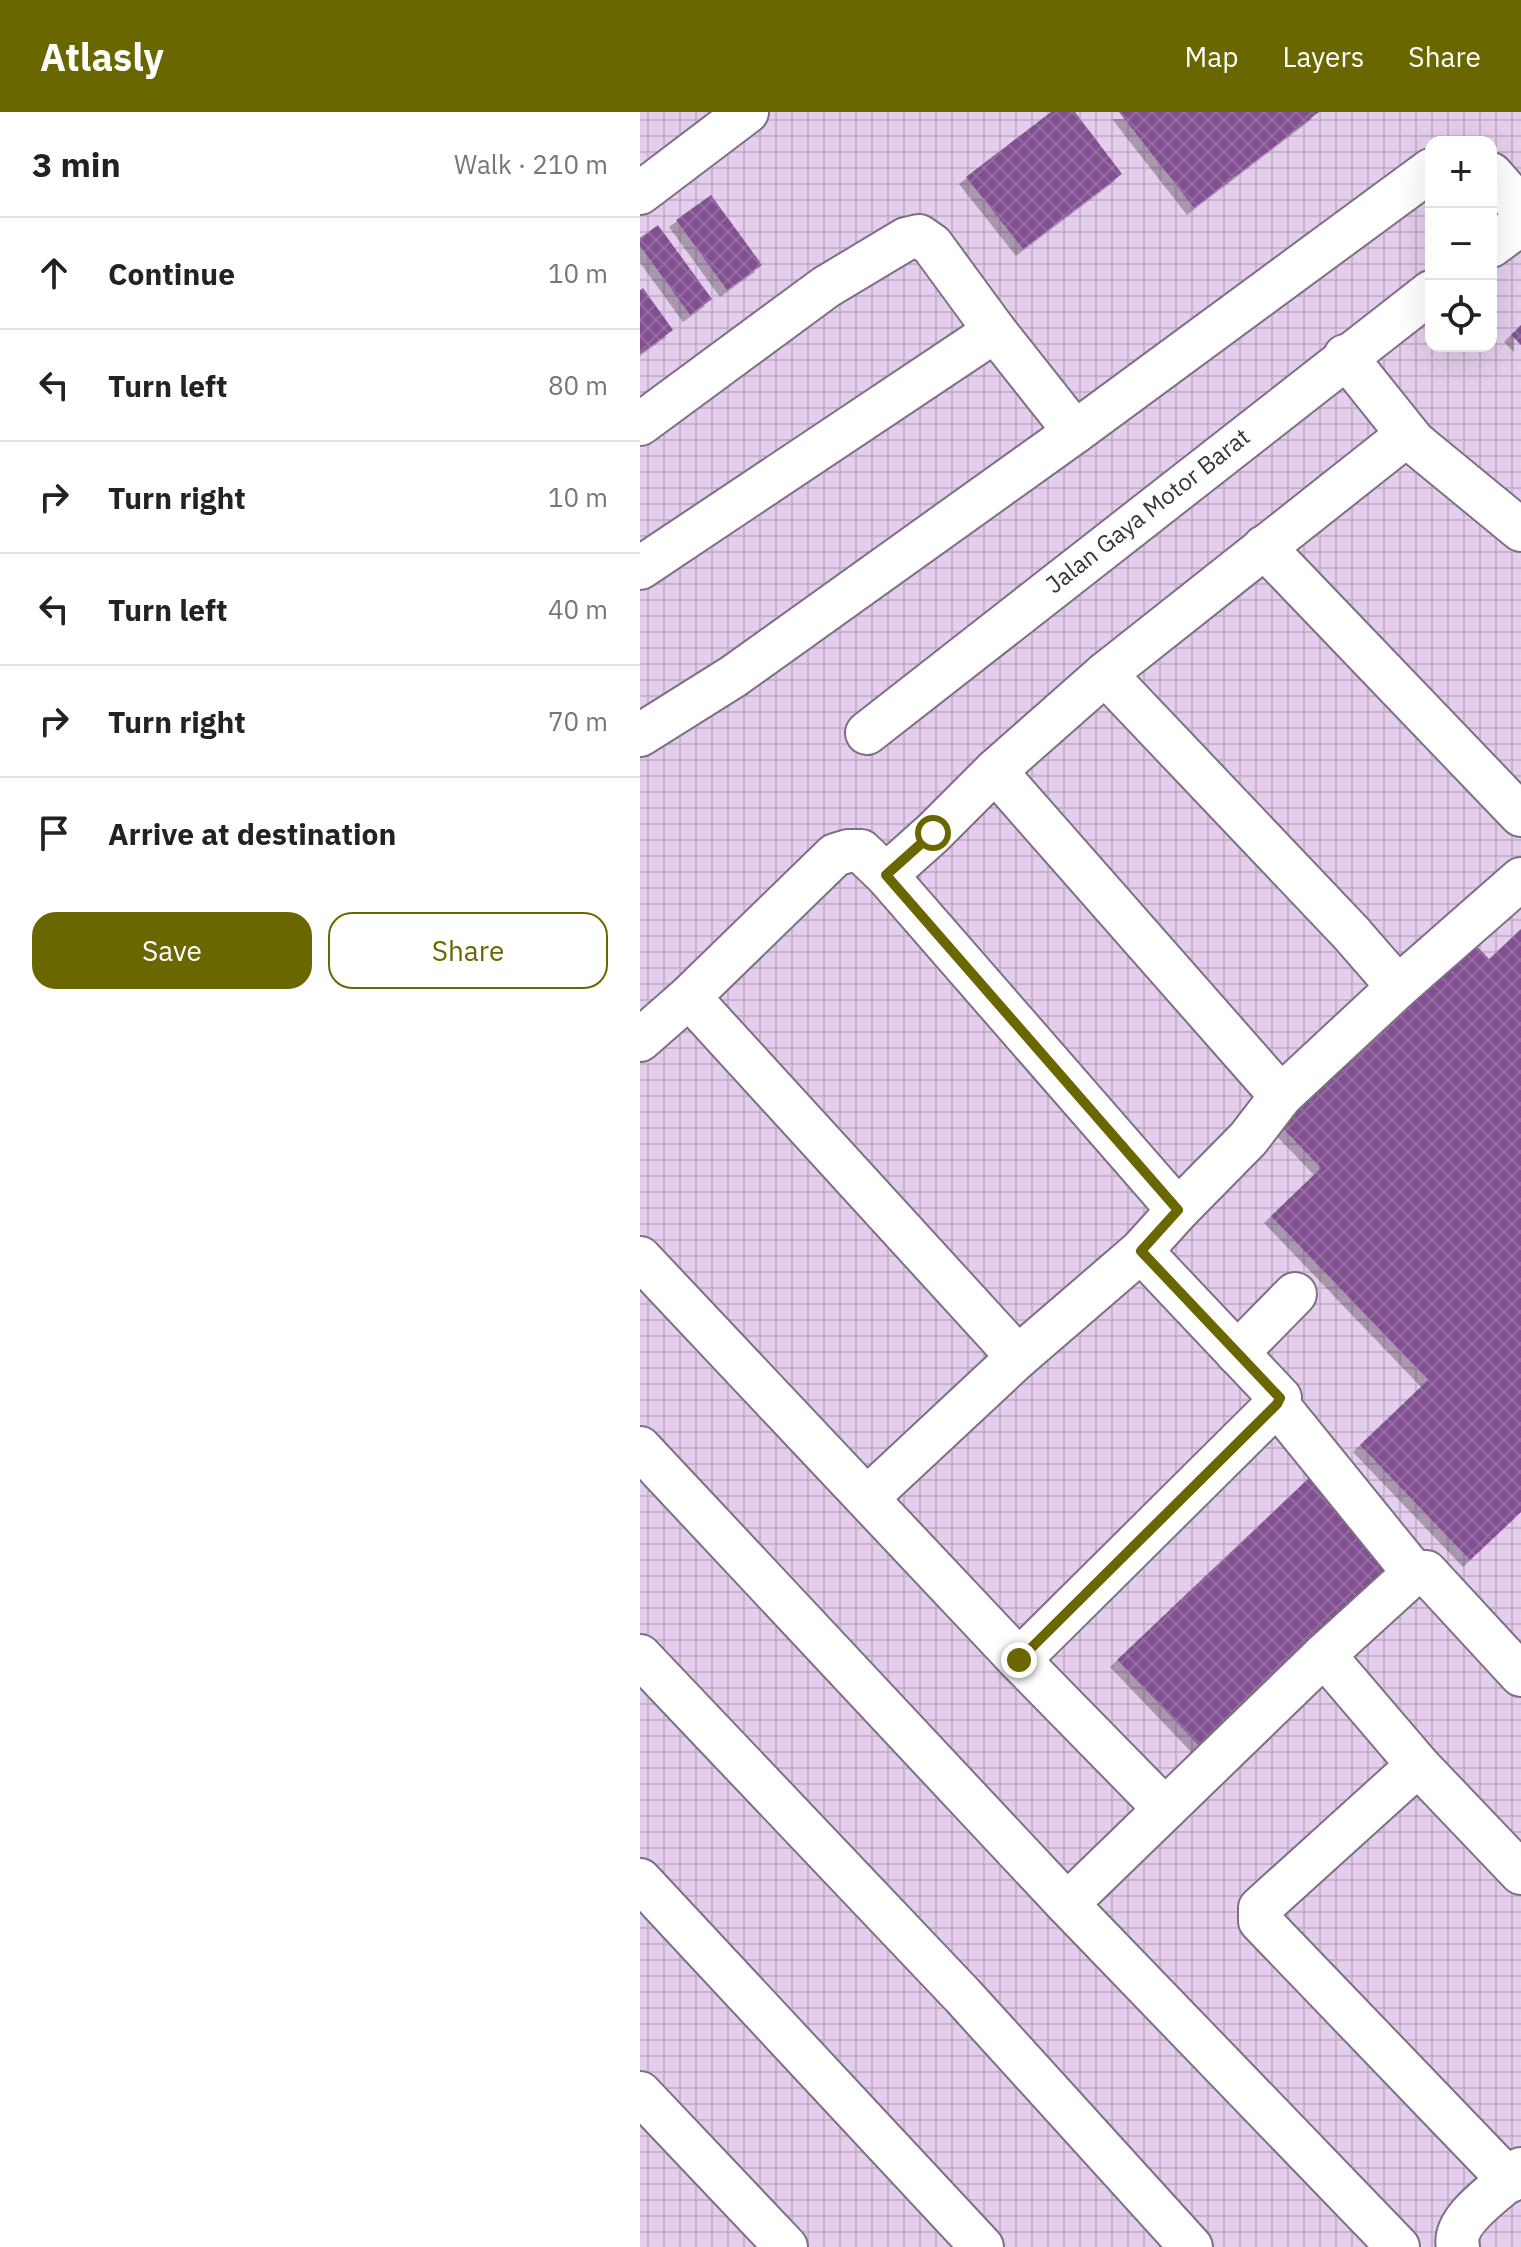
<!DOCTYPE html>
<html lang="en">
<head>
<meta charset="utf-8">
<style>
  :root { --surface:#fff; --page:#f6f6f6; --text:#222; --muted:#767676; --line:#e0e0e0; --accent:#6a6700 }
  body { margin:0; font-family:"IBM Plex Sans",sans-serif; background:var(--page); color:var(--text) }
  .controls { position:absolute; right:24px; top:24px; display:grid; overflow:hidden; border-radius:16px; box-shadow:0 8px 32px #0002 }
  .controls button { width:72px; height:72px; display:grid; place-items:center; padding:0; border:0; border-bottom:2px solid var(--line); background:var(--surface); color:var(--text); font:40px sans-serif }
  .stop { position:absolute; width:24px; height:24px; margin:-18px; border:6px solid #6a6700; border-radius:50%; background:#fff }
  .stop.end { background:#6a6700; border-color:#fff; box-shadow:0 2px 8px #0008 }
  .list { margin:0; padding:0; list-style:none }
  h2 { display:flex; justify-content:space-between; align-items:center; height:104px; margin:0; padding:0 32px; font-size:34px }
  h2 small { font-size:26px; font-weight:400; color:var(--muted) }
  .list li { display:grid; grid-template-columns:52px 1fr auto; gap:24px; align-items:center; box-sizing:border-box; height:112px; padding:0 32px; border-top:2px solid var(--line) }
  .list b { display:block; font-size:30px; white-space:nowrap }
  .list em { font-size:26px; font-style:normal; color:var(--muted) }
  .actions { display:flex; gap:16px; padding:24px 32px }
  .actions a { flex:1; padding:18px 0; border:2px solid var(--accent); border-radius:24px; text-align:center; font-size:28px; color:var(--accent) }
  .actions .main { background:var(--accent); color:#fff }
  .icon { flex:none; width:44px; height:44px; fill:none; stroke:currentColor; stroke-width:2; stroke-linecap:round; stroke-linejoin:round }
  .map { position:relative; flex:none; width:881px; height:2135px; overflow:hidden }
  header { display:flex; align-items:center; gap:48px; box-sizing:border-box; height:112px; padding:0 40px; background:var(--accent); color:#fff }
  header strong { font-size:38px }
  nav { display:flex; gap:44px; margin-inline-start:auto; font-size:28px }
  main { display:flex }
  aside { flex:1; background:var(--surface) }
  .map>svg:first-child { display:block }
  .industrial { fill:url(#industrial-grid); fill-rule:evenodd }
  .building { fill:url(#building-cross-hatch); filter:url(#shadow) }
  .lines { fill:none; stroke-linecap:round; stroke-linejoin:round }
  .minor-casing { stroke:#7f6f84; stroke-width:46 }
  .minor { stroke:#fff; stroke-width:42 }
  .route { stroke:#6a6700; stroke-width:10 }
  .labels { text-anchor:middle; stroke-width:8; stroke-linejoin:round; paint-order:stroke }
  .street-label { font-size:24px; fill:#3b343d; stroke:#fff }
</style>
</head>
<body>
<header>
<strong>Atlasly</strong>
<nav><a>Map</a><a>Layers</a><a>Share</a></nav>
</header>
<main>
<aside>
<h2>3 min<small>Walk · 210 m</small></h2>
<ul class="list">
<li><svg class="icon" aria-label="ahead" viewBox="0 0 24 24"><path d="M12 20V5M6 11l6-6 6 6"/></svg><div><b>Continue</b></div><em>10 m</em></li>
<li><svg class="icon" aria-label="left" viewBox="0 0 24 24"><path d="M17 20v-9H6M10 6l-5 5 5 5"/></svg><div><b>Turn left</b></div><em>80 m</em></li>
<li><svg class="icon" aria-label="right" viewBox="0 0 24 24"><path d="M7 20v-9h11M14 6l5 5-5 5"/></svg><div><b>Turn right</b></div><em>10 m</em></li>
<li><svg class="icon" aria-label="left" viewBox="0 0 24 24"><path d="M17 20v-9H6M10 6l-5 5 5 5"/></svg><div><b>Turn left</b></div><em>40 m</em></li>
<li><svg class="icon" aria-label="right" viewBox="0 0 24 24"><path d="M7 20v-9h11M14 6l5 5-5 5"/></svg><div><b>Turn right</b></div><em>70 m</em></li>
<li><svg class="icon" aria-label="arrive" viewBox="0 0 24 24"><path d="M6 21V4h12l-3 4 3 4H6"/></svg><div><b>Arrive at destination</b></div></li>
</ul>
<div class="actions"><a class="main">Save</a><a>Share</a></div>
</aside>
<div class="map">
<svg width="881" height="2135" viewBox="0 0 881 2135">
  <defs>
    <pattern id="industrial-grid" width="8" height="8" patternUnits="userSpaceOnUse" patternTransform="scale(2)"><rect width="8" height="8" fill="#e5ceed"/><path d="M0 4h8M4 0v8" fill="none" stroke="#c5b2cc"/></pattern>
    <pattern id="building-cross-hatch" width="8" height="8" patternUnits="userSpaceOnUse" patternTransform="scale(2)"><rect width="8" height="8" fill="#835092"/><path d="M0 0l8 8M0 8l8-8" fill="none" stroke="#936c9f"/></pattern>
    <filter id="shadow"><feDropShadow dx="-7" dy="7" stdDeviation="0" flood-color="#0004"/></filter>
  </defs>
  <rect width="100%" height="100%" fill="#ecd9f1"/>
  <path class="industrial" d="M0,0H881V2135H0ZM791,30H851V234H791Z"/>
  <g class="building">
    <polygon points="411,0 435,0 482,62 383,137 326,65"/>
    <polygon points="479,0 679,0 554,96"/>
    <polygon points="71,83 122,153 87,178 36,108"/>
    <polygon points="18,113 72,187 50,203 0,134 0,126"/>
    <polygon points="3,176 33,218 0,242 0,178"/>
    <polygon points="881,213 881,233 871,223"/>
    <polygon points="881,817 881,1400 830,1448 720,1333 788,1268 631,1104 681,1056 635,1008 828,825 849,847"/>
    <polygon points="671,1364 755,1453 561,1636 477,1548"/>
  </g>
  <g class="lines">
    <g class="minor-casing">
      <g id="minor">
        <polyline points="851,62 881,96"/>
        <polyline points="0,81 107,0"/>
        <polyline points="851,134 881,112"/>
        <polyline points="705,244 774,330 881,418"/>
        <polyline points="0,312 186,175 266,127 279,124 292,133 355,219 435,320"/>
        <polyline points="624,435 881,703"/>
        <polyline points="0,456 355,219"/>
        <polyline points="465,562 711,821 758,875 641,984 608,1027 538,1098"/>
        <polyline points="227,621 791,180"/>
        <polyline points="0,623 94,564 435,320 791,58"/>
        <polyline points="355,659 641,984"/>
        <polyline points="246,763 293,721 355,659 465,562 767,323"/>
        <polyline points="758,875 881,767"/>
        <polyline points="49,885 378,1245"/>
        <polyline points="0,928 49,885 195,743 208,739 221,739 246,763 538,1098 501,1139 378,1245 227,1386"/>
        <polyline points="501,1139 640,1286 637,1292 774,1461"/>
        <polyline points="0,1146 379,1548 525,1697"/>
        <polyline points="597,1241 655,1182"/>
        <polyline points="0,1336 427,1792 758,2135"/>
        <polyline points="684,1543 778,1653 881,1761"/>
        <polyline points="0,1544 323,1884 551,2135"/>
        <polyline points="379,1548 637,1292"/>
        <polyline points="778,1653 620,1796 620,1809 870,2069"/>
        <polyline points="0,1768 342,2135"/>
        <polyline points="427,1792 684,1543 774,1461 786,1460 881,1563"/>
        <polyline points="0,1981 146,2135"/>
        <path d="M818,2135C811,2106 863,2076 881,2057"/>
      </g>
    </g>
    <use href="#minor" class="minor"/>
  </g>
  <g class="lines">
    <polyline class="route" points="293,721 246,763 538,1098 501,1139 640,1286 637,1292 379,1548"/>
  </g>
  <g class="labels">
    <g class="street-label">
      <text transform="translate(508 399) rotate(-38)" y="8">Jalan Gaya Motor Barat</text>
    </g>
  </g>
</svg>
<div class="controls">
<button>+</button>
<button>−</button>
<button><svg class="icon" aria-label="locate" viewBox="0 0 24 24"><circle cx="12" cy="12" r="6"/><path d="M12 2v4M12 18v4M2 12h4M18 12h4"/></svg></button>
</div>
<div class="stop" style="left:293px;top:721px"></div>
<div class="stop end" style="left:379px;top:1548px"></div>
</div>
</main>
</body>
</html>
